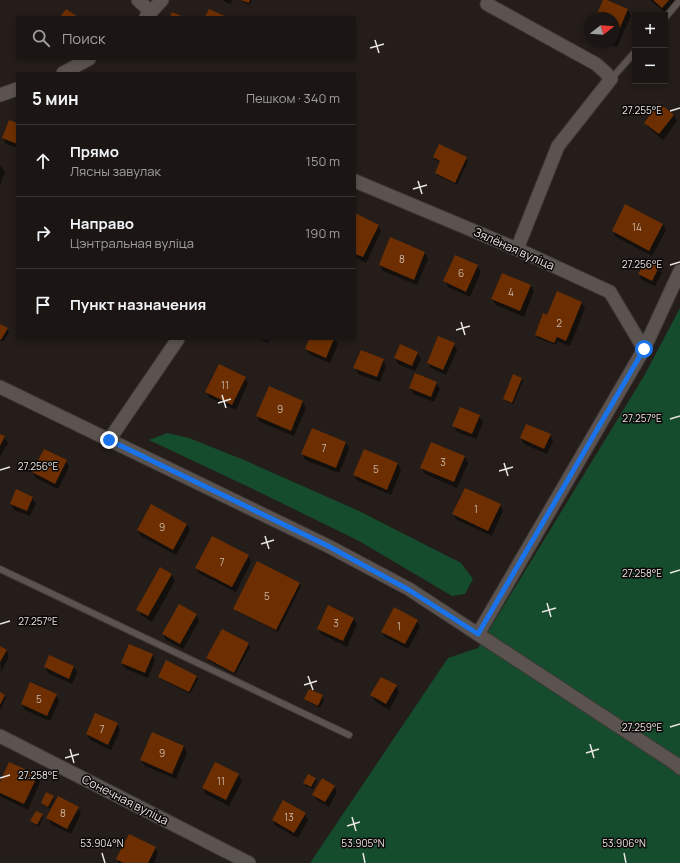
<!DOCTYPE html>
<html lang="ru">
<head>
<meta charset="utf-8">
<style>
  :root { --surface:#1b1614; --page:#241f1d; --text:#f1f3f6; --muted:#a09fa0; --line:#393534 }
  body { margin:0; font-family:Manrope,sans-serif; background:var(--page); color:var(--text) }
  .controls { position:absolute; right:12px; top:12px; display:grid; overflow:hidden; border-radius:0px; box-shadow:0 2px 6px #0003 }
  .controls button { width:36px; height:36px; display:grid; place-items:center; padding:0; border:0; border-bottom:1px solid var(--line); background:var(--surface); color:var(--text); font:20px sans-serif }
  .compass { position:absolute; left:584px; top:12px; width:36px; height:36px; border-radius:50%; background:var(--surface); box-shadow:0 2px 6px #0003; rotate:73deg }
  .stop { position:absolute; width:12px; height:12px; margin:-9px; border:3px solid #1a73e8; border-radius:50%; background:#fff }
  .stop.end { background:#1a73e8; border-color:#fff; box-shadow:0 1px 4px #0008 }
  .list { margin:0; padding:0; list-style:none }
  h2 { display:flex; justify-content:space-between; align-items:center; height:52px; margin:0; padding:0 16px; font-size:17px }
  h2 small { font-size:13px; font-weight:400; color:var(--muted) }
  .list li { display:grid; grid-template-columns:26px 1fr auto; gap:12px; align-items:center; box-sizing:border-box; height:72px; padding:0 16px; border-top:1px solid var(--line) }
  .list b { display:block; font-size:15px; white-space:nowrap }
  .list p { margin:0; font-size:13px; white-space:nowrap; color:var(--muted) }
  .list em { font-size:13px; font-style:normal; color:var(--muted) }
  .icon { flex:none; width:22px; height:22px; fill:none; stroke:currentColor; stroke-width:2; stroke-linecap:round; stroke-linejoin:round }
  .map { position:relative; flex:none; width:680px; height:863px; overflow:hidden }
  .search { position:absolute; background:var(--surface); box-shadow:0 2px 6px #0003; left:16px; top:16px; width:340px; height:44px; display:flex; align-items:center; gap:10px; box-sizing:border-box; padding:0 14px; border-radius:0px; color:var(--muted); font-size:15px }
  .panel { position:absolute; background:var(--surface); box-shadow:0 2px 6px #0003; left:16px; top:72px; width:340px; height:268px; border-radius:0px }
  .map>svg:first-child { display:block }
  .green { fill:#154c2d }
  .shadow { fill:#0007 }
  .building { fill:#6d2f01 }
  .lines { fill:none; stroke-linecap:round; stroke-linejoin:round }
  .lane-casing { stroke:#3d3835; stroke-width:8 }
  .street-casing { stroke:#3d3835; stroke-width:15 }
  .lane { stroke:#5b534f; stroke-width:6 }
  .street { stroke:#5b534f; stroke-width:13 }
  .route { stroke:#1a73e8; stroke-width:5 }
  .ticks { fill:none; stroke:#e9e4e1; stroke-width:1.5 }
  .labels { text-anchor:middle; stroke-width:3; stroke-linejoin:round; paint-order:stroke }
  .number-label { font-size:10px; fill:#cab7a9 }
  .street-label { font-size:12px; fill:#e9e4e1; stroke:#0b0807 }
  .ticks-label { font-size:10px; text-anchor:middle; fill:#e9e4e1; stroke:#0b0807; stroke-width:3; stroke-linejoin:round; paint-order:stroke }
</style>
</head>
<body>
<div class="map">
<svg width="680" height="863" viewBox="0 0 680 863">
  <rect width="100%" height="100%" fill="#241d1a"/>
  <g class="green">
    <polygon points="680,308 680,863 310,863 448,658 478,648 644,376"/>
    <polygon points="167,433 189,438 244,460 359,511 461,563 473,579 465,594 452,596 359,541 255,490 149,440"/>
  </g>
  <g class="shadow">
    <polygon points="222,0 232,0 230,4"/>
    <polygon points="239,0 252,0 250,5"/>
    <polygon points="604,0 628,10 631,16 617,47 605,42 614,42 614,18 596,18"/>
    <polygon points="650,0 677,0 666,13"/>
    <polygon points="674,115 677,121 663,140 649,128 645,123"/>
    <polygon points="17,124 17,148 6,144 3,138"/>
    <polygon points="434,157 466,158 468,161 457,185 437,175 436,173 441,162 435,160"/>
    <polygon points="0,165 5,172 0,185"/>
    <polygon points="355,214 378,225 381,231 366,263 355,257"/>
    <polygon points="663,224 666,230 652,256 616,237 613,231"/>
    <polygon points="425,253 428,259 417,285 383,271 380,265"/>
    <polygon points="477,266 481,272 470,297 448,287 445,281"/>
    <polygon points="658,268 662,273 655,286 642,280 639,274"/>
    <polygon points="531,286 534,291 524,317 496,305 492,299"/>
    <polygon points="582,303 585,308 570,346 557,341 556,345 537,338 536,335 548,316"/>
    <polygon points="0,326 7,329 9,332 3,342 0,340"/>
    <polygon points="258,339 270,339 268,343"/>
    <polygon points="310,339 335,339 338,344 330,363 309,354 306,349"/>
    <polygon points="454,344 457,350 446,375 431,368 428,362"/>
    <polygon points="417,353 421,359 415,371 398,364 395,358"/>
    <polygon points="383,360 386,366 380,382 358,374 355,368"/>
    <polygon points="245,378 248,383 236,410 210,398 206,392"/>
    <polygon points="521,379 523,381 513,404 506,401 504,399"/>
    <polygon points="436,383 440,389 434,402 414,394 410,388"/>
    <polygon points="303,402 306,408 294,436 260,422 257,416"/>
    <polygon points="479,416 483,422 476,439 457,432 454,426"/>
    <polygon points="312,429 346,443 349,449 339,473 305,460 302,454"/>
    <polygon points="0,435 4,437 8,443 0,457"/>
    <polygon points="550,435 553,441 547,454 524,444 521,438"/>
    <polygon points="432,443 465,457 468,463 457,488 425,474 421,468"/>
    <polygon points="365,450 398,464 401,470 391,495 358,481 354,475"/>
    <polygon points="66,461 69,467 58,489 36,478 33,472"/>
    <polygon points="32,498 36,503 30,516 14,510 11,504"/>
    <polygon points="500,505 503,511 492,536 457,520 453,514"/>
    <polygon points="187,524 190,530 176,555 141,536 138,530"/>
    <polygon points="248,556 251,562 236,592 200,574 196,568"/>
    <polygon points="160,569 172,575 175,581 152,622 141,615 138,610"/>
    <polygon points="300,583 301,586 278,632 236,611 235,609"/>
    <polygon points="328,606 354,619 357,624 347,647 321,634 318,628"/>
    <polygon points="196,615 199,621 183,649 166,640 163,634"/>
    <polygon points="417,621 420,627 408,649 385,637 382,632"/>
    <polygon points="248,644 250,647 235,675 209,661 207,658"/>
    <polygon points="0,647 6,650 9,656 1,672"/>
    <polygon points="152,655 155,660 148,678 126,669 122,663"/>
    <polygon points="50,656 74,667 77,673 72,684 48,673 45,667"/>
    <polygon points="196,676 198,679 190,694 161,679 159,677"/>
    <polygon points="396,686 399,692 389,710 375,701 372,696"/>
    <polygon points="0,693 4,695 6,698 0,710"/>
    <polygon points="56,695 59,701 50,721 25,710 22,704"/>
    <polygon points="322,696 324,699 320,708 307,701 305,699"/>
    <polygon points="96,714 117,724 120,730 111,750 90,740 87,734"/>
    <polygon points="153,734 184,747 187,753 176,779 145,766 141,760"/>
    <polygon points="238,775 242,781 229,806 206,794 203,788"/>
    <polygon points="37,776 40,782 28,810 0,796 0,785"/>
    <polygon points="315,779 317,781 313,789 306,786 304,783"/>
    <polygon points="334,786 337,792 329,807 317,800 313,794"/>
    <polygon points="53,796 54,799 50,808 43,805 42,803"/>
    <polygon points="78,808 81,813 71,834 51,824 48,818"/>
    <polygon points="305,814 308,820 298,838 276,826 273,820"/>
    <polygon points="42,815 43,817 39,827 33,824 32,821"/>
    <polygon points="155,848 158,853 154,863 119,863 117,859"/>
  </g>
  <g class="building">
    <polygon points="240,0 250,0 249,3"/>
    <polygon points="603,0 607,0 628,9 614,42 614,18 595,18"/>
    <polygon points="653,0 669,0 662,8"/>
    <polygon points="66,9 78,17 60,17"/>
    <polygon points="209,9 227,17 205,17"/>
    <polygon points="172,12 184,17 170,17"/>
    <polygon points="659,103 674,115 659,134 644,123"/>
    <polygon points="9,120 17,123 17,144 2,138"/>
    <polygon points="439,144 467,157 455,183 435,173 440,161 433,157"/>
    <polygon points="625,204 663,224 649,251 612,231"/>
    <polygon points="355,213 379,225 363,257 355,254"/>
    <polygon points="390,237 425,252 414,280 379,265"/>
    <polygon points="455,255 478,265 466,292 443,281"/>
    <polygon points="646,260 659,267 652,281 638,274"/>
    <polygon points="502,273 531,285 520,311 491,299"/>
    <polygon points="557,291 582,302 566,341 557,337 554,343 535,335 543,313 547,315"/>
    <polygon points="0,324 8,328 1,340 0,339"/>
    <polygon points="438,336 455,343 443,370 427,363"/>
    <polygon points="309,339 334,339 326,358 305,349"/>
    <polygon points="400,344 418,352 412,366 394,358"/>
    <polygon points="361,350 384,359 377,377 353,368"/>
    <polygon points="219,364 246,377 232,405 205,392"/>
    <polygon points="415,373 437,382 431,397 409,388"/>
    <polygon points="513,374 522,378 512,403 503,399"/>
    <polygon points="269,386 303,401 291,431 256,416"/>
    <polygon points="460,407 480,415 472,434 452,426"/>
    <polygon points="526,424 551,434 544,449 520,438"/>
    <polygon points="312,428 346,442 336,468 301,454"/>
    <polygon points="0,434 5,436 0,446"/>
    <polygon points="431,442 465,456 454,482 420,468"/>
    <polygon points="44,449 67,460 55,484 32,472"/>
    <polygon points="364,449 398,463 387,490 353,475"/>
    <polygon points="465,488 501,504 488,531 452,514"/>
    <polygon points="16,489 33,497 27,511 10,504"/>
    <polygon points="151,504 187,524 173,550 137,530"/>
    <polygon points="212,536 249,555 232,587 195,568"/>
    <polygon points="257,561 300,583 276,630 233,609"/>
    <polygon points="160,567 172,574 148,616 136,610"/>
    <polygon points="179,604 197,614 180,644 162,634"/>
    <polygon points="328,605 354,618 343,641 317,629"/>
    <polygon points="394,607 418,620 405,644 381,632"/>
    <polygon points="222,629 249,643 234,673 206,658"/>
    <polygon points="129,644 153,654 145,673 121,663"/>
    <polygon points="0,646 7,650 0,662"/>
    <polygon points="49,655 74,666 69,679 44,667"/>
    <polygon points="166,660 197,676 189,692 158,677"/>
    <polygon points="381,677 397,685 386,704 370,695"/>
    <polygon points="30,682 57,694 47,716 21,704"/>
    <polygon points="309,689 323,695 318,706 304,699"/>
    <polygon points="0,692 5,695 0,705"/>
    <polygon points="95,713 118,723 108,745 86,734"/>
    <polygon points="152,732 184,746 172,774 140,760"/>
    <polygon points="9,762 38,775 24,804 0,793 0,782"/>
    <polygon points="215,762 239,774 226,800 202,788"/>
    <polygon points="308,774 316,778 311,787 303,783"/>
    <polygon points="322,778 335,786 325,802 312,795"/>
    <polygon points="46,792 54,796 48,807 41,803"/>
    <polygon points="58,796 79,807 67,829 46,818"/>
    <polygon points="283,800 306,813 294,833 272,820"/>
    <polygon points="36,811 43,814 37,825 30,821"/>
    <polygon points="129,834 156,847 148,863 123,863 116,859"/>
  </g>
  <g class="lines">
    <g class="lane-casing">
      <g id="lane">
        <polyline points="665,18 680,0"/>
        <polyline points="611,79 635,52"/>
        <polyline points="0,569 349,735"/>
      </g>
    </g>
    <g class="street-casing">
      <g id="street">
        <polyline points="138,0 151,12"/>
        <polyline points="487,4 596,64 605,72 611,79 558,146 517,249"/>
        <polyline points="146,17 162,0"/>
        <polyline points="63,73 89,59"/>
        <polyline points="0,95 17,89"/>
        <polyline points="355,181 517,249 610,292 644,349"/>
        <polyline points="0,387 328,546 409,589 676,764 680,768"/>
        <polyline points="109,440 178,339"/>
        <polyline points="478,634 644,349 680,271"/>
        <polyline points="0,736 249,863"/>
      </g>
    </g>
    <use href="#lane" class="lane"/>
    <use href="#street" class="street"/>
  </g>
  <g class="lines">
    <polyline class="route" points="109,440 328,546 409,590 478,634 644,349"/>
  </g>
  <path class="ticks" d="M375,40L379,53M370,48L384,44M670,111L680,108M418,181L422,194M413,189L427,185M670,265L680,262M461,322L465,335M456,330L470,326M222,395L226,408M218,403L231,399M670,419L680,416M504,463L508,476M0,470L10,467M499,471L513,467M265,536L269,549M261,544L274,540M670,573L680,570M547,603L551,617M542,612L556,608M0,624L10,621M308,676L313,690M304,685L317,681M670,727L680,724M590,744L594,758M70,749L74,763M586,753L599,749M65,758L79,754M0,778L10,775M352,817L356,831M347,826L360,822M102,853L105,863M363,853L365,863M624,853L626,863"/>
  <g class="labels">
    <g class="number-label">
      <text x="637" y="231">14</text>
      <text x="402" y="263">8</text>
      <text x="461" y="277">6</text>
      <text x="511" y="296">4</text>
      <text x="559" y="327">2</text>
      <text x="225" y="389">11</text>
      <text x="280" y="413">9</text>
      <text x="324" y="452">7</text>
      <text x="443" y="466">3</text>
      <text x="376" y="473">5</text>
      <text x="476" y="513">1</text>
      <text x="162" y="531">9</text>
      <text x="222" y="566">7</text>
      <text x="267" y="600">5</text>
      <text x="336" y="627">3</text>
      <text x="399" y="630">1</text>
      <text x="39" y="703">5</text>
      <text x="102" y="733">7</text>
      <text x="162" y="757">9</text>
      <text x="221" y="785">11</text>
      <text x="63" y="817">8</text>
      <text x="289" y="821">13</text>
    </g>
    <g class="street-label">
      <text transform="translate(514 249) rotate(24)" y="4">Зялёная вуліца</text>
      <text transform="translate(125 800) rotate(27)" y="4">Сонечная вуліца</text>
    </g>
  </g>
  <g class="ticks-label">
    <text x="642" y="114">27.255°E</text>
    <text x="642" y="268">27.256°E</text>
    <text x="642" y="422">27.257°E</text>
    <text x="38" y="470">27.256°E</text>
    <text x="642" y="577">27.258°E</text>
    <text x="38" y="625">27.257°E</text>
    <text x="642" y="731">27.259°E</text>
    <text x="38" y="779">27.258°E</text>
    <text x="102" y="847">53.904°N</text>
    <text x="363" y="847">53.905°N</text>
    <text x="624" y="847">53.906°N</text>
  </g>
</svg>
<div class="controls">
<button>+</button>
<button>−</button>
</div>
<svg class="compass" viewBox="-18 -18 36 36"><path d="M0-13l5 13h-10z" fill="#e53935"/><path d="M0 13l5-13h-10z" fill="#a09fa0"/></svg>
<div class="stop" style="left:644px;top:349px"></div>
<div class="stop end" style="left:109px;top:440px"></div>
<div class="search"><svg class="icon" aria-label="search" viewBox="0 0 24 24"><circle cx="10" cy="10" r="6"/><path d="M15 15l6 6"/></svg>Поиск</div>
<section class="panel">
<h2>5 мин<small>Пешком · 340 m</small></h2>
<ul class="list">
<li><svg class="icon" aria-label="ahead" viewBox="0 0 24 24"><path d="M12 20V5M6 11l6-6 6 6"/></svg><div><b>Прямо</b><p>Лясны завулак</p></div><em>150 m</em></li>
<li><svg class="icon" aria-label="right" viewBox="0 0 24 24"><path d="M7 20v-9h11M14 6l5 5-5 5"/></svg><div><b>Направо</b><p>Цэнтральная вуліца</p></div><em>190 m</em></li>
<li><svg class="icon" aria-label="arrive" viewBox="0 0 24 24"><path d="M6 21V4h12l-3 4 3 4H6"/></svg><div><b>Пункт назначения</b></div></li>
</ul>
</section>
</div>
</body>
</html>
